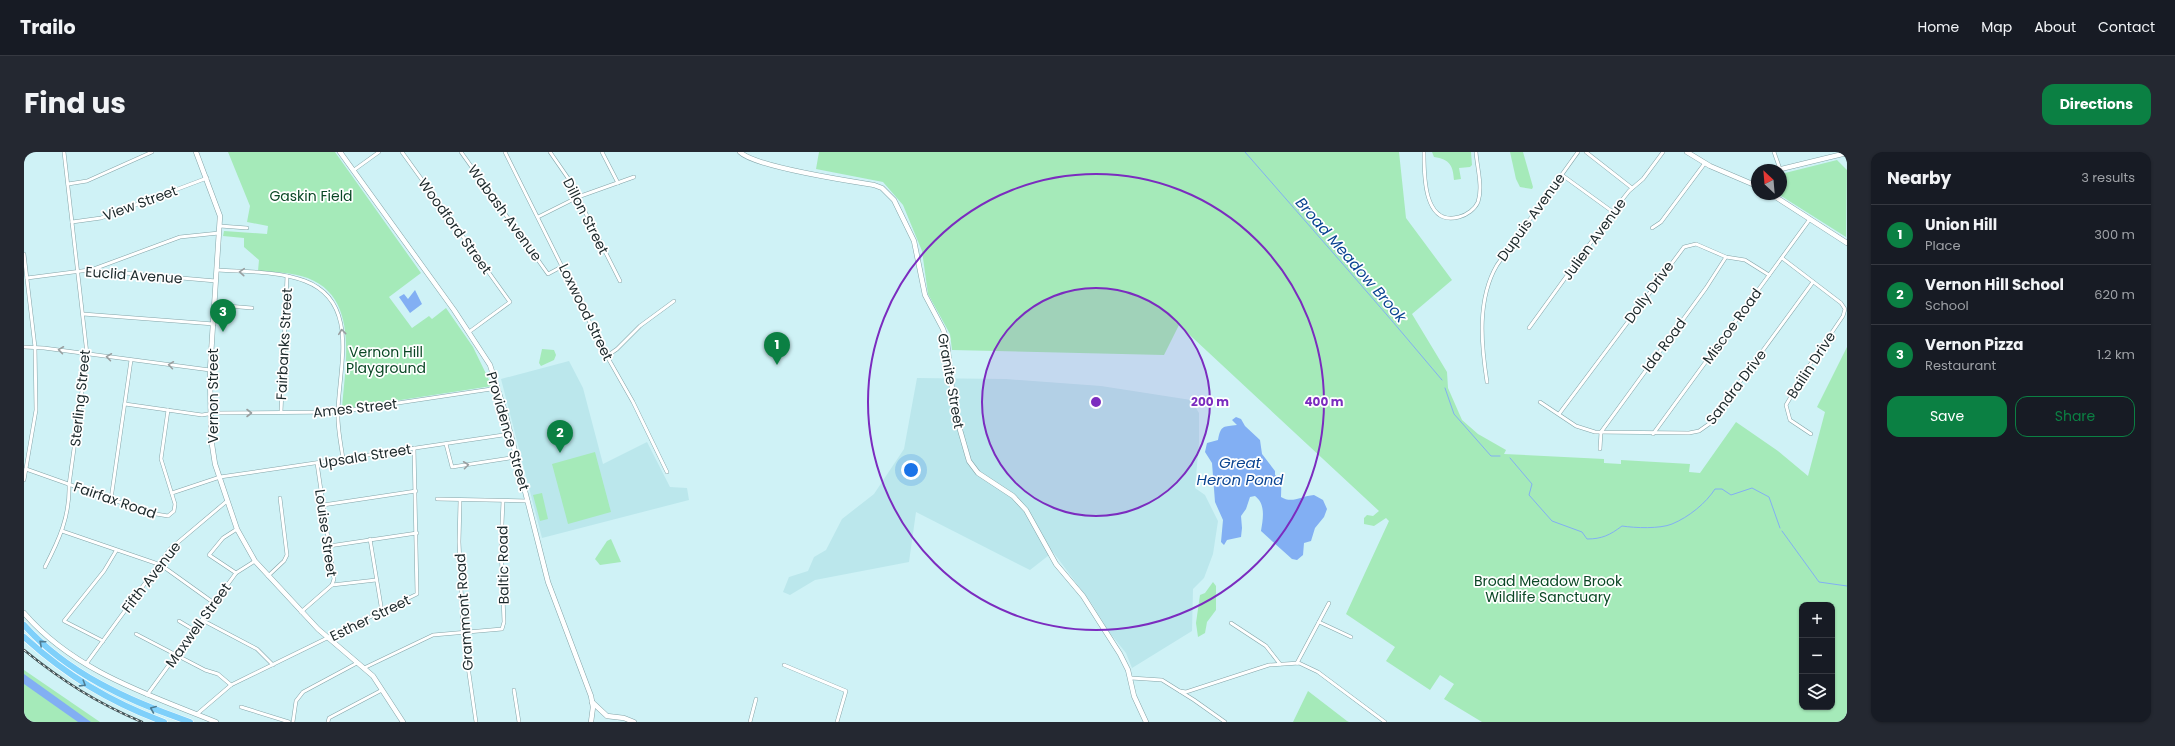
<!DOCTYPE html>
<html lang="en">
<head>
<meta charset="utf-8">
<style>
  :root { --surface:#171b24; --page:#242831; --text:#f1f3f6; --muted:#9ea1a6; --line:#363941; --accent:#0b8043 }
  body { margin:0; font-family:Poppins,sans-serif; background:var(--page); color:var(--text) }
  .controls { position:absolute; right:12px; bottom:12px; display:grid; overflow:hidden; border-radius:8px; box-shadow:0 1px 3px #0004 }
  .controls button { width:36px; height:36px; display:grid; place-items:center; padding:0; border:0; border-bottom:1px solid var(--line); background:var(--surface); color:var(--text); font:20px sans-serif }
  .compass { position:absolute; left:1727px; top:12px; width:36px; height:36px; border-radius:50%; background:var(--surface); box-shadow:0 1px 3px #0004; rotate:334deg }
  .you { position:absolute; left:887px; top:318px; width:14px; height:14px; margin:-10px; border:3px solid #fff; border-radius:50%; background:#1a73e8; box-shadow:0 0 0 6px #1a73e833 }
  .badge { display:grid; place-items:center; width:26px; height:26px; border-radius:50%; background:var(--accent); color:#fff; font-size:13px; font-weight:700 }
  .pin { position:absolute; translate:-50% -33px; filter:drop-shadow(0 1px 2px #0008) }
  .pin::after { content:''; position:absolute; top:21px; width:14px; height:12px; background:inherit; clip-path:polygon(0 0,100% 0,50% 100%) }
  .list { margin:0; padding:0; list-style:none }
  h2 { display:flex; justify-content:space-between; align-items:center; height:52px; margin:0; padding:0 16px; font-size:17px }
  h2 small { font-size:13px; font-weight:400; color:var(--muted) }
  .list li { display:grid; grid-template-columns:26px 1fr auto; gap:12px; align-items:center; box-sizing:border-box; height:60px; padding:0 16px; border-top:1px solid var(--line) }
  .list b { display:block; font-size:15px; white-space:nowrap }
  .list p { margin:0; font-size:13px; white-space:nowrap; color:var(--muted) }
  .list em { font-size:13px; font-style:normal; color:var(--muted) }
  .actions { display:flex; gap:8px; padding:12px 16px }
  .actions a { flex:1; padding:9px 0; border:1px solid var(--accent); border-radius:12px; text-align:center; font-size:14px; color:var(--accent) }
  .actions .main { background:var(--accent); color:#fff }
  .icon { flex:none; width:22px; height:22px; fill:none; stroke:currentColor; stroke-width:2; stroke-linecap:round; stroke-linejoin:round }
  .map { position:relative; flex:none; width:1823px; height:570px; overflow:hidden; border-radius:12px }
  header { display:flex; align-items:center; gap:24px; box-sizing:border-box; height:56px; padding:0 20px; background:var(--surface); border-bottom:1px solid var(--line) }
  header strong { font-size:19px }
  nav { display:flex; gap:22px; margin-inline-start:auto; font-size:14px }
  .intro { display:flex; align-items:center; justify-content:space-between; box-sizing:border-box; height:96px; padding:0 24px }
  h1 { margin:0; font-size:28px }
  .button { padding:10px 18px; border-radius:12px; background:var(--accent); color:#fff; font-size:14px; font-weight:700 }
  main { display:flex; gap:24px; padding:0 24px }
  aside { flex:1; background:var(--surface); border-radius:12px; box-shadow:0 1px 3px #0004 }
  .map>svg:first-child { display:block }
  .built { fill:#bbe7ec }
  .green { fill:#a5eab9; fill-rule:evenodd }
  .water { fill:#82aff3 }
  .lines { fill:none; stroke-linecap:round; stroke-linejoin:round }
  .stream { stroke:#82aff3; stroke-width:1 }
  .street-casing { stroke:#84a4a8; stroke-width:4 }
  .secondary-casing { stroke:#84a4a8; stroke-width:5.5 }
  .highway-casing { stroke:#fff; stroke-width:7 }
  .street { stroke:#fff; stroke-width:3 }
  .secondary { stroke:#fff; stroke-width:4.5 }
  .highway { stroke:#7fd0fa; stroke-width:6 }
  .rail-casing { stroke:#435457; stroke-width:2.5 }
  .rail { stroke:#fff; stroke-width:1; stroke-dasharray:3; stroke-linecap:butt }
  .oneway { stroke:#999fa0 }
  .oneway2 { stroke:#4e7c92 }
  .ring { fill:none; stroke:#7b2cbf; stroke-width:2 }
  .labels { text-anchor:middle; stroke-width:3.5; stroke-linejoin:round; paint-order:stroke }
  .park-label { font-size:14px; fill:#0a4725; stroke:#fff }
  .street-label { font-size:14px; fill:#1c292b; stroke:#fff }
  .water-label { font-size:15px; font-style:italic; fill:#0a4491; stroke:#fff }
  .centre { fill:#7b2cbf; stroke:#fff; stroke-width:2 }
  .ring-label { font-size:12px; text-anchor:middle; font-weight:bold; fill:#7b2cbf; stroke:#fff; stroke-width:3.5; stroke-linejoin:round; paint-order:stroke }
</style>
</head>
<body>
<header>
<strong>Trailo</strong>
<nav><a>Home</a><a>Map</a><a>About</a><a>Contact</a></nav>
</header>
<div class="intro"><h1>Find us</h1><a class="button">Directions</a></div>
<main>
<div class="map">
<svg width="1823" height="570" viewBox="0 0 1823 570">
  <rect width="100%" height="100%" fill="#cff2f6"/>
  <g class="built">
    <polygon points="545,209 559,236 579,312 623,290 646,335 663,336 665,348 518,386 477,227"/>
    <polygon points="893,226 982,227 1077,234 1167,248 1175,261 1175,290 1171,336 1181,343 1194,369 1189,402 1180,426 1169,437 1168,479 1108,516 1102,501 1085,480 1068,452 1029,400 1006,418 892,360 885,410 791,428 766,443 759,440 765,425 784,419 790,405 802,398 818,367 850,342 880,297"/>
  </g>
  <g class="green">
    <path d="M204,0H311L397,121L365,145L388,176L405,164L408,167L422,156L449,195L468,234L318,257C321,211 337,140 277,124C263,120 248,120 234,119L235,108L220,95V86L199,84L200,79L243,82L244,74L223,70L226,54Z"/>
    <path d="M795,0H1375L1382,66L1428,128L1388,162L1423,220L1424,236L1438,268L1454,282L1482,298L1480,302L1580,307V311L1597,312V308L1666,312L1665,320L1676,321L1712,270L1754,299L1784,324L1801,260L1793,255L1823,195V570H1458L1420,547L1430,532L1416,523L1406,538L1362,509L1371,495L1322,462L1365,369L1362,366L1350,374L1340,372V366L1343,363L1349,364L1355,359L1155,173L1140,203L928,198L926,182L904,142L898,99L879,53L859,30L792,17ZM1778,453H1808V555H1778Z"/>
    <path d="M1408,0H1447L1448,13L1446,15L1435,16L1437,27L1430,28C1429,14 1426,7 1410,5Z"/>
    <polygon points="1486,0 1499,0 1509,35 1508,37 1496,35 1492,27"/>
    <polygon points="1813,8 1823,18 1822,85 1754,42 1757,42 1757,22"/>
    <polygon points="518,197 530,198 532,203 530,208 517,214 515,211"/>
    <polygon points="571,300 587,360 544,372 528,312"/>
    <polygon points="518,341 524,367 516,369 509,343"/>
    <polygon points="587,387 597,410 576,413 571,407 583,389"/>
    <polygon points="1189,430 1192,434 1192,458 1183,470 1181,481 1174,485 1172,471 1176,443 1181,441"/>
    <polygon points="0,518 76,570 0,570"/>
    <polygon points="1284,539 1323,569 1325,570 1269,570"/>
  </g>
  <g class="water">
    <polygon points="391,138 398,152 386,161 375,145 380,142 384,147"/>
    <path d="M1212,265L1217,267L1221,274L1236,288L1238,302L1251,319V323C1259,329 1257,337 1257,345C1268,352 1277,344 1290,343L1299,348L1303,357L1300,365L1291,376L1287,389L1280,391L1279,403L1273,408L1268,407L1237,379C1239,367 1242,352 1231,344L1226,345L1222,357L1217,364L1218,376L1217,385L1203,388L1200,393L1197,390L1199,368L1191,350L1188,311L1181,300L1183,291L1194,288C1197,272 1200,275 1213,273L1208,268Z"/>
    <polygon points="0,522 67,570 54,570 0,532"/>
  </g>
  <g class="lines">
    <g class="stream">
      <path d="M1221,0C1287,76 1354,151 1418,228"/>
      <polyline points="1421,236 1430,262 1467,304 1476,304"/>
      <path d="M1486,306L1508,332L1505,343L1528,369L1558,380L1563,387C1578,387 1586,383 1598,374C1611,376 1636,377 1648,372C1665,365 1682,351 1691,337H1698L1707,343L1728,336L1745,345L1756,376"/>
      <polyline points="1758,379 1795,430 1823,434"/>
    </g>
    <g class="street-casing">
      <g id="street">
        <polyline points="378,0 486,150 445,180"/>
        <polyline points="437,0 524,122 539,114"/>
        <polyline points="481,0 580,199 609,250 643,320"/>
        <polyline points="526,0 544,26 596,129"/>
        <polyline points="578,0 594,31"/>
        <path d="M1400,0C1400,21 1399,75 1435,65C1443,63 1451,57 1454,50C1459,35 1453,15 1452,0"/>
        <polyline points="1562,0 1608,36"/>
        <polyline points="1750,0 1756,17"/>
        <polyline points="330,18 355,0"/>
        <polyline points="1538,23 1589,60"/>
        <polyline points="44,32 63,29 128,0"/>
        <polyline points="514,65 554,45 610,25"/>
        <polyline points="48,70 77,66 183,26"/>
        <polyline points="196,74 223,76"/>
        <polyline points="1628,76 1637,70 1681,11"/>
        <polyline points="0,102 11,195 12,258 0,328"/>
        <polyline points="1758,106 1817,151 1821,157 1819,164 1783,217 1762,253 1766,268 1787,282"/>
        <polyline points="67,118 156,85 195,81"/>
        <path d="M194,118C222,120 254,119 281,129C336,150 315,215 314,259C313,275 317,292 319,307"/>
        <polyline points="3,126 65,118 192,129"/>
        <polyline points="191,153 228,156"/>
        <polyline points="59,162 190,172"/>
        <polyline points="1505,176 1594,53 1605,39 1619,27 1639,0"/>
        <polyline points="0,195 20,196 186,218"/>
        <polyline points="583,204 593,197 616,174 650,149"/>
        <path d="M1463,230C1457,192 1453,147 1473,113L1554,0"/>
        <polyline points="1516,250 1552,274 1571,280 1665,281 1675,279 1685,272 1789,130"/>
        <polyline points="101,252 178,263 190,261 314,260 474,236"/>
        <polyline points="257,260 263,124"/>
        <polyline points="1535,262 1660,95 1672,92 1702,105 1721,108 1745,123"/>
        <polyline points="1629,282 1786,67"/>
        <polyline points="422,292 428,315 492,305"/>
        <polyline points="1576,297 1577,280 1682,136 1702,105"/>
        <polyline points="2,317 126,361 144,364 150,359 151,352 137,307 144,258"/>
        <polyline points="148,341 196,325 486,282"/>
        <polyline points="87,347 107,208"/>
        <polyline points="413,347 504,349"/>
        <polyline points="436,349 435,390 439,480 452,570"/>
        <polyline points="299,353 392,339"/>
        <polyline points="38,379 137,413 190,451"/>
        <polyline points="346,387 358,460"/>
        <polyline points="305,394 393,381"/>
        <path d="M21,415C35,388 46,364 45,333L63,202L40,0"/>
        <polyline points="212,421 185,403 199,386 213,377"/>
        <polyline points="244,424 260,409 263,403 256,346"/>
        <polyline points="308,433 352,428"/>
        <polyline points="277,460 308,433 310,427 293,311"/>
        <polyline points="178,468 233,497 249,513"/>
        <polyline points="155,469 170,478"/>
        <polyline points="1295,470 1327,485"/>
        <polyline points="1207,471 1242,494 1256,512"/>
        <polyline points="112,482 181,518 194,522 207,533"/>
        <polyline points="79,489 40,469 80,419 92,399"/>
        <polyline points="1273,511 1305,451"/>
        <polyline points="62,512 146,397 203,349"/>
        <polyline points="760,513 822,539 813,570"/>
        <polyline points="340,516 409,483 478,477 480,470 477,395 479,349"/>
        <polyline points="1107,526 1138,528 1170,548 1201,570"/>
        <polyline points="490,538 495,570"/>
        <polyline points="1156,539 1162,540 1245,513 1275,511 1294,520 1361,570"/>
        <polyline points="123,543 212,421 231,409"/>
        <polyline points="217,555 265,570"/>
        <polyline points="173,562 207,533 393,442 390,296"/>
        <polyline points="269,570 272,549 279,540 333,511"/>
        <polyline points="304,570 305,566 358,538"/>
        <polyline points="726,570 732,547"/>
      </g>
    </g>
    <g class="secondary-casing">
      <g id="secondary">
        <polyline points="172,0 196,64 186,218 187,286 191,312 213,377 231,409 294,477 349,524 379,570"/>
        <polyline points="316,0 430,158 466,213 481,260 524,430 567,544 569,555 567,570"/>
        <path d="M716,0C731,15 825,29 850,33L858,36L870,48L890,89L901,143L919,177L923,189L930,257L945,309L954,321L989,344L1002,358L1032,412L1059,444L1096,502L1104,518L1110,544L1122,570"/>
        <polyline points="1663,0 1686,14 1733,34"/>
        <polyline points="1753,18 1823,1"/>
        <polyline points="1747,42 1823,91"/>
        <path d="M0,461C50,519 123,542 192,570"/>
        <polyline points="568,550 583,564 600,566 610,570"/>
      </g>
    </g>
    <g class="highway-casing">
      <g id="highway">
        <path d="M0,473C44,522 105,549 166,570"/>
        <path d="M0,485C43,524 86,550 140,570"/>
      </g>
    </g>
    <use href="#street" class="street"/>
    <use href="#secondary" class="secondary"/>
    <use href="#highway" class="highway"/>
    <g class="rail-casing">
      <path id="rail" d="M0,498C38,529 73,551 118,570"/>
    </g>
    <use href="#rail" class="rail"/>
  </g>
  <defs><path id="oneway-chevron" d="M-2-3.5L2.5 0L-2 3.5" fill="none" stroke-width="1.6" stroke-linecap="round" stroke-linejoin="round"/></defs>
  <g class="oneway">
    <use href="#oneway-chevron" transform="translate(218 120) rotate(-176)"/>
    <use href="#oneway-chevron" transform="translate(318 180) rotate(-96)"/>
    <use href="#oneway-chevron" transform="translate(37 198) rotate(-172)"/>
    <use href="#oneway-chevron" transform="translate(85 205) rotate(-172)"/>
    <use href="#oneway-chevron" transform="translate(147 213) rotate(-172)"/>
    <use href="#oneway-chevron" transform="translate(225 261)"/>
    <use href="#oneway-chevron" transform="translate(442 313) rotate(-7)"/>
  </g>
  <g class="oneway2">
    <use href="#oneway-chevron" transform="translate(18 491) rotate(-138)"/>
    <use href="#oneway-chevron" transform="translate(59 532) rotate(32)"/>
    <use href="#oneway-chevron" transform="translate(129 557) rotate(-158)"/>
  </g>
  <circle cx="1072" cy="250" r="114" fill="#7b2cbf" fill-opacity=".12"/>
  <g class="ring">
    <circle cx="1072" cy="250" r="114"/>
    <circle cx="1072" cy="250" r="228"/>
  </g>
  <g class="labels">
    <g class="park-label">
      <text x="287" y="49">Gaskin Field</text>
      <text x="362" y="205">Vernon Hill<tspan x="362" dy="16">Playground</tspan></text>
      <text x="1524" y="434">Broad Meadow Brook<tspan x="1524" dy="16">Wildlife Sanctuary</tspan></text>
    </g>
    <g class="street-label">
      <text transform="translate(116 51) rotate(-20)" y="5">View Street</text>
      <text transform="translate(481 61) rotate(54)" y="5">Wabash Avenue</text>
      <text transform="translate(562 64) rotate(63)" y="5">Dillon Street</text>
      <text transform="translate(1507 65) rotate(-54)" y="5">Dupuis Avenue</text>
      <text transform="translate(431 74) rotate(54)" y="5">Woodford Street</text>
      <text transform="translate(1570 87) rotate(-54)" y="5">Julien Avenue</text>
      <text transform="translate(110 123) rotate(4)" y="5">Euclid Avenue</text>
      <text transform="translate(1625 140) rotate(-54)" y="5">Dolly Drive</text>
      <text transform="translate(562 160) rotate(64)" y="5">Loxwood Street</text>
      <text transform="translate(1708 174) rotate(-54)" y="5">Miscoe Road</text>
      <text transform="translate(260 192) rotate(-87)" y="5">Fairbanks Street</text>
      <text transform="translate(1640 193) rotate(-53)" y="5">Ida Road</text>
      <text transform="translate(1787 213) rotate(-57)" y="5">Bailin Drive</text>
      <text transform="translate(927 229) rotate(80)" y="5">Granite Street</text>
      <text transform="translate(1712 235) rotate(-53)" y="5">Sandra Drive</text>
      <text transform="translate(189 244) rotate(-90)" y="5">Vernon Street</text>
      <text transform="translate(56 246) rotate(-84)" y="5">Sterling Street</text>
      <text transform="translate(331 256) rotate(-6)" y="5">Ames Street</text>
      <text transform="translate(484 279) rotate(74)" y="5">Providence Street</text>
      <text transform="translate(341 304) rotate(-9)" y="5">Upsala Street</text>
      <text transform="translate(91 348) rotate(19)" y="5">Fairfax Road</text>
      <text transform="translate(302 381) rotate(82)" y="5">Louise Street</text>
      <text transform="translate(479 413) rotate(-91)" y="5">Baltic Road</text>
      <text transform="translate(127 425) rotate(-52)" y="5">Fifth Avenue</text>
      <text transform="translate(440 460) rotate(-94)" y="5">Grammont Road</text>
      <text transform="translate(346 466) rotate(-26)" y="5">Esther Street</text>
      <text transform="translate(174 473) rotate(-54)" y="5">Maxwell Street</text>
    </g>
    <g class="water-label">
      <text transform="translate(1327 108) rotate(49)" y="5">Broad Meadow Brook</text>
      <text x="1216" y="316">Great<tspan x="1216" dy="17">Heron Pond</tspan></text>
    </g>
  </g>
  <circle cx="1072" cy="250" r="6" class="centre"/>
  <g class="ring-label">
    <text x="1186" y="254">200 m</text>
    <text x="1300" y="254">400 m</text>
  </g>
</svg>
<div class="controls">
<button>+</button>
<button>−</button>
<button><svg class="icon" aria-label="layers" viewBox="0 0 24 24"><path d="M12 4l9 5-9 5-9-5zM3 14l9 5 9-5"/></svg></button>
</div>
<svg class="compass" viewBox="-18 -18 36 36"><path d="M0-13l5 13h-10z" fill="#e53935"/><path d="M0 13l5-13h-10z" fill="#9ea1a6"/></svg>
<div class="you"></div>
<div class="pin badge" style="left:753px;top:213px">1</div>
<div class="pin badge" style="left:536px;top:301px">2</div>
<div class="pin badge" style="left:199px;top:180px">3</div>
</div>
<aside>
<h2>Nearby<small>3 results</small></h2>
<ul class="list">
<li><span class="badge">1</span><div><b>Union Hill</b><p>Place</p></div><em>300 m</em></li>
<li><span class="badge">2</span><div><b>Vernon Hill School</b><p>School</p></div><em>620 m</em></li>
<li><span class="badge">3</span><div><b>Vernon Pizza</b><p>Restaurant</p></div><em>1.2 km</em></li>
</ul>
<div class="actions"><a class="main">Save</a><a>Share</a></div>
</aside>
</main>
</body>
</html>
